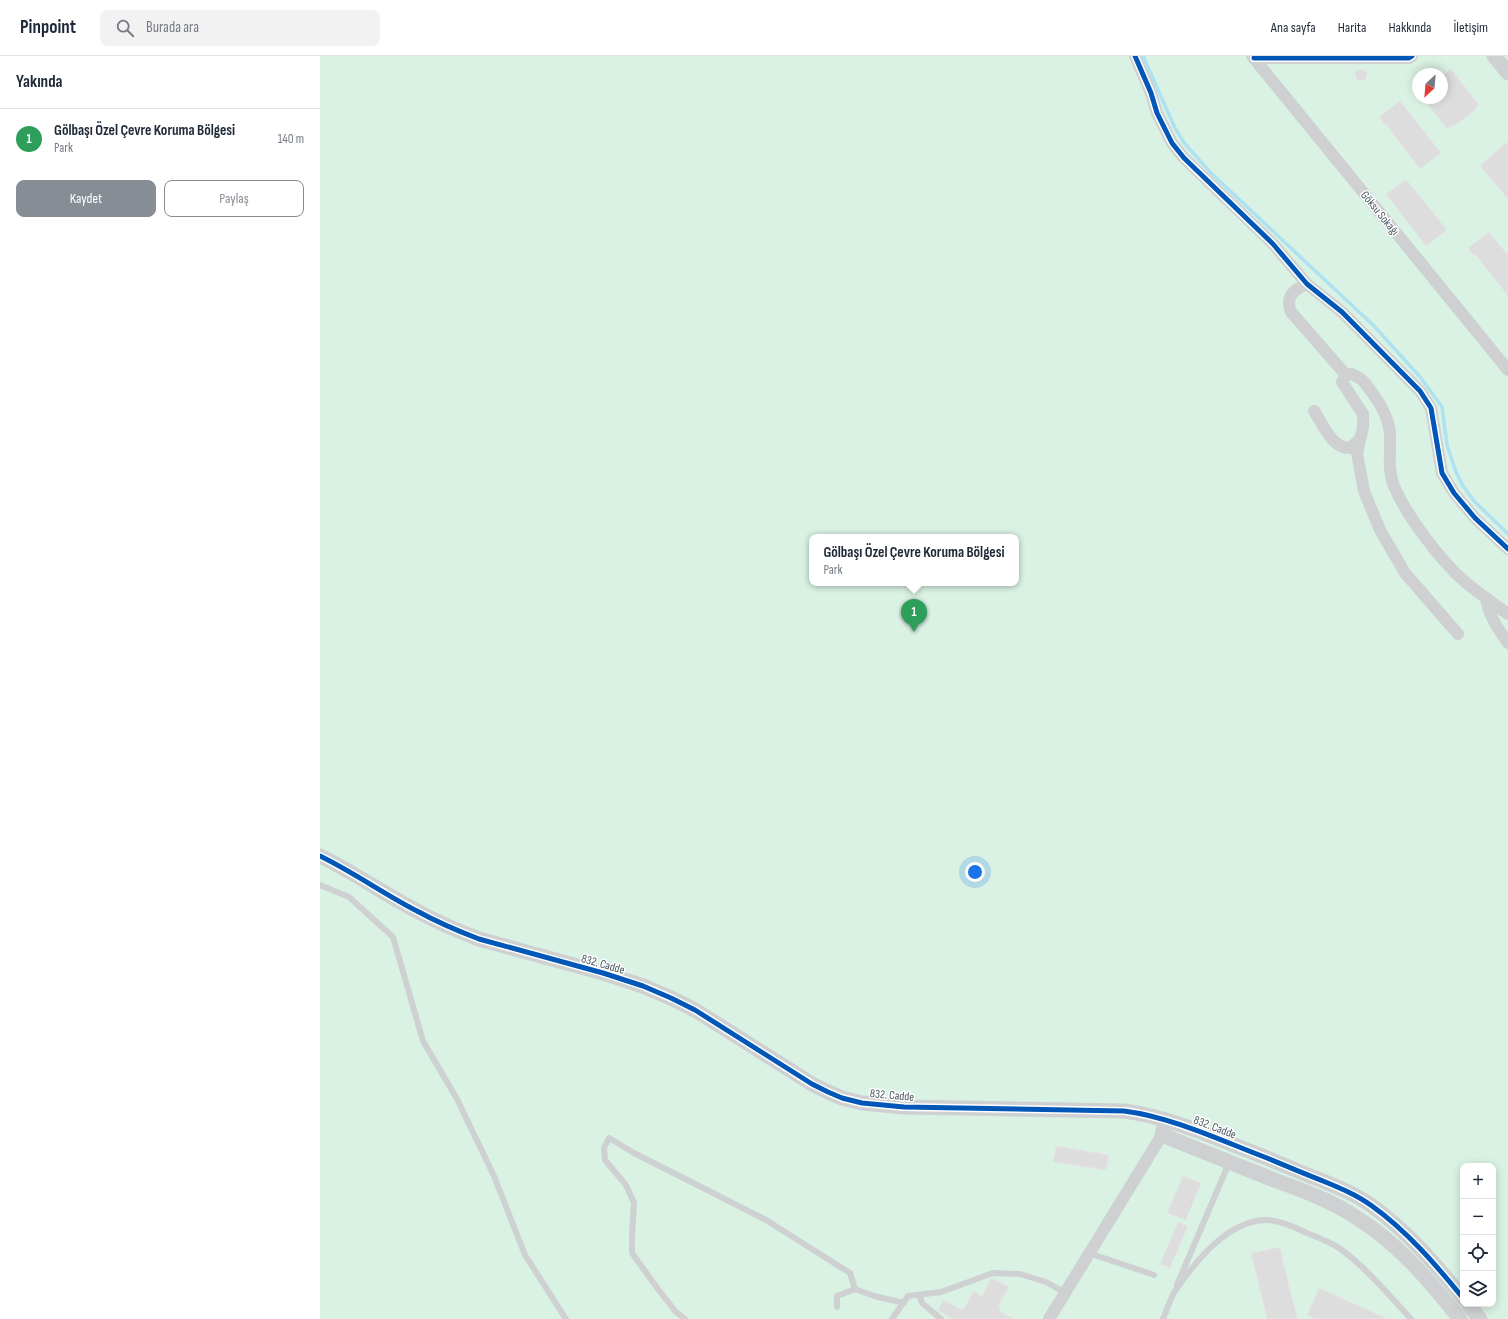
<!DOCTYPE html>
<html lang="tr">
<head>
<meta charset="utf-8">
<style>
  :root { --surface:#fff; --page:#f2f2f3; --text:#1f2937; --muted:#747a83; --line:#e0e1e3; --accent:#868d94 }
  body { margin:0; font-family:"Sofia Sans Condensed",sans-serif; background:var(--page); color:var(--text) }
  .controls { position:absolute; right:12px; bottom:12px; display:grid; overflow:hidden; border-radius:8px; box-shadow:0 2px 10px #0003 }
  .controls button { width:36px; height:36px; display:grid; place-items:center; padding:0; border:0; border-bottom:1px solid var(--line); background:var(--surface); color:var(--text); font:20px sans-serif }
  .compass { position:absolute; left:1092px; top:12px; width:36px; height:36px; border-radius:50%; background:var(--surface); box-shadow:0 2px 10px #0003; rotate:206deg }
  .you { position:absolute; left:655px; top:816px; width:14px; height:14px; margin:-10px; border:3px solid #fff; border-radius:50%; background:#1a73e8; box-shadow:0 0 0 6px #1a73e833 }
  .badge { display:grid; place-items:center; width:26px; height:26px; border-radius:50%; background:var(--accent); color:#fff; font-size:13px; font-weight:700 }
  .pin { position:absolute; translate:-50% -33px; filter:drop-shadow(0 1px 2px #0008) }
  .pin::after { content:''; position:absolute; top:21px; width:14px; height:12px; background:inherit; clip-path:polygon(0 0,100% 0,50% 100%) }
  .popup { position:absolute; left:489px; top:478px; width:210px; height:52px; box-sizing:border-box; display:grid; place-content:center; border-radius:8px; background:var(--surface); filter:drop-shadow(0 1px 3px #0005); font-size:13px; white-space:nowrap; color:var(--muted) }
  .popup b { font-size:15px; color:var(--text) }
  .popup::after { content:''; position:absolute; left:50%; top:100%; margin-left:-8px; border:8px solid transparent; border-top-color:var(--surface) }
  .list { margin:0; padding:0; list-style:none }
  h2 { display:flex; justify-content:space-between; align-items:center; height:52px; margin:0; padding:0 16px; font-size:17px }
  h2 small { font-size:13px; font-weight:400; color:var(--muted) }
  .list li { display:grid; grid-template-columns:26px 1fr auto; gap:12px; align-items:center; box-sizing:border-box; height:60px; padding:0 16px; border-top:1px solid var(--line) }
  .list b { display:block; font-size:15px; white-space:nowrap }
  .list p { margin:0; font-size:13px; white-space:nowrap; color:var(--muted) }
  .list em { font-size:13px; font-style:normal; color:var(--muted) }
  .actions { display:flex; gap:8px; padding:12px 16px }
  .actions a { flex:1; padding:9px 0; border:1px solid var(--accent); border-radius:8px; text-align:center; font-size:14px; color:var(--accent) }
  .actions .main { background:var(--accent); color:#fff }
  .icon { flex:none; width:22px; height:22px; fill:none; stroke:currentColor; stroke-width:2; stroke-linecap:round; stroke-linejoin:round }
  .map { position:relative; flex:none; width:1188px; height:1263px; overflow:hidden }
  header { display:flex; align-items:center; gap:24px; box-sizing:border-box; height:56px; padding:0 20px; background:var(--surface); border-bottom:1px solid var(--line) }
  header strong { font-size:19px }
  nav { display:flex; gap:22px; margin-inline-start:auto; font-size:14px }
  .search { width:280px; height:36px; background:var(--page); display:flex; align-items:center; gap:10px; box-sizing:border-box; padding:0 14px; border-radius:8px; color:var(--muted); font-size:15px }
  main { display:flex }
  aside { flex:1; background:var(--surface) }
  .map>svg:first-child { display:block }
  .green { fill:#d9f2e3; fill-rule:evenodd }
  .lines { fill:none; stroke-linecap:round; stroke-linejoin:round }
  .stream { stroke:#aee2f0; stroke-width:3.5 }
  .building { fill:#ddddde; stroke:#e5e6e7 }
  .service { stroke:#ced0d2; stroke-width:6 }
  .minor { stroke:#ced0d2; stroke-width:12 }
  .tertiary { stroke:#ced0d2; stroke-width:15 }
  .cycleway-casing { stroke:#fff; stroke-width:8 }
  .cycleway { stroke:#0057b8; stroke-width:5 }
  .labels { text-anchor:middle; stroke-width:3; stroke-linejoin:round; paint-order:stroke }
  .street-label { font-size:12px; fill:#4a5661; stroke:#fff }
</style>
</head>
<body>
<header>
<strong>Pinpoint</strong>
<div class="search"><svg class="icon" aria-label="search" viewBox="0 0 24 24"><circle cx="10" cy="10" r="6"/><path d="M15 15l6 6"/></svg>Burada ara</div>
<nav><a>Ana sayfa</a><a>Harita</a><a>Hakkında</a><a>İletişim</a></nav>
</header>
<main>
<aside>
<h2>Yakında<small></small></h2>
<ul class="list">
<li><span class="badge" style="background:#2e9e5b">1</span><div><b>Gölbaşı Özel Çevre Koruma Bölgesi</b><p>Park</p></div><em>140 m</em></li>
</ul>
<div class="actions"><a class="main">Kaydet</a><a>Paylaş</a></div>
</aside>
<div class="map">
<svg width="1188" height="1263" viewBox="0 0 1188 1263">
  <rect width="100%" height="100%" fill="#f4f4f4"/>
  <path class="green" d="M0,0H1188V1263H0ZM1098,18H1122V42H1098ZM492,481H696V527H492ZM1143,1110H1173V1248H1143Z"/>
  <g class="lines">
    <polyline class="stream" points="823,0 855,72 865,88 891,117 1054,270 1101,322 1122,351 1127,389 1136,416 1143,430 1154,445 1188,478"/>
  </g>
  <g class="building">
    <polygon points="1131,13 1159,49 1155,53 1155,54 1133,71 1132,69 1127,73 1103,42 1122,42 1122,20"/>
    <circle cx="1041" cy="19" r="6"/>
    <polygon points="1080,45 1121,97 1100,113 1066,68 1065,69 1059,61"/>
    <polygon points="1188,85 1188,143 1160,110"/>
    <polygon points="1086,123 1127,174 1106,190 1066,138"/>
    <polygon points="1169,176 1188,199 1188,240 1156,199 1154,200 1148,192"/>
    <polygon points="736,1090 789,1099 786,1114 733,1106"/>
    <polygon points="863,1120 881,1127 866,1164 847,1157"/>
    <polygon points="858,1166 868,1170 850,1212 840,1208"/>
    <polygon points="960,1191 972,1242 978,1263 947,1263 931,1197"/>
    <polygon points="671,1222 689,1231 678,1250 681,1252 679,1255 694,1263 633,1263 618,1254 623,1244 643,1254 654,1235 662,1240"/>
    <polygon points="999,1232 1068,1263 995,1263 987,1259"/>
  </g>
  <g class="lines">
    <g class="service">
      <polyline points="0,829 29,841 73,881 103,985 137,1043 174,1120 205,1199 246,1263"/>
      <polyline points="769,1197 834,1219"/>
      <polyline points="857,1229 909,1107"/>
      <polyline points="599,1239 602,1247 621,1263"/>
      <polyline points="517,1251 517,1240 535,1233"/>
      <polyline points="365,1263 355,1255 335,1229 312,1197 312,1179 314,1147 306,1129 285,1104 284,1092 289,1082 314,1097 446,1164 530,1217 535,1233 554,1240 584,1247"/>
      <polyline points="572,1263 588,1240 621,1236 673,1217 700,1218 726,1226 744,1236"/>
      <path d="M843,1263C847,1254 850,1243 855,1235C874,1207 908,1164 946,1164C960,1164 976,1172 989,1178C1000,1182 1012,1187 1022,1194C1047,1213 1069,1239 1091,1263"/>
    </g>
    <g class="minor">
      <polyline points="815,0 831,37 837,57 852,87 864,102 953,188 987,228 1022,256 1100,335 1111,352 1122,417 1134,437 1155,462 1188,493"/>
      <polyline points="932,0 1188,314"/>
      <polyline points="934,2 1089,2 1092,0"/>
      <path d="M987,228C973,234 965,241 971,256L1026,319"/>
      <path d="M994,355C1003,368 1012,393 1030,392L1040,383"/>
      <path d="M1166,542C1169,560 1178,573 1188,587"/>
      <path d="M1138,578L1085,517L1060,474L1044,435L1037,397L1043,371V358L1022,326L1026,319L1031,318C1041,321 1045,327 1051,335C1060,347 1068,361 1070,376C1071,394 1067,413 1074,430C1086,459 1120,504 1144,525C1158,537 1173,547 1188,558"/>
      <polyline points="729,1263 842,1079"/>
    </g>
    <g class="tertiary">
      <polyline points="1174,0 1188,17"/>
      <path d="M0,800C33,816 64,838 97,855C117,866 138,875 159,883L283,917L323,930L351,942L375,954L492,1028L508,1036L522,1042L542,1047L584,1051L804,1055C852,1061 902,1085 947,1102C966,1110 985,1118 1003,1125C1020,1132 1037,1139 1052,1150C1087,1175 1116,1209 1143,1242"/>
      <path d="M844,1072L842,1079C879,1094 917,1109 954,1124C981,1134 1010,1144 1034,1160C1078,1187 1108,1223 1140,1263"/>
      <polyline points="1148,1248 1160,1263"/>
    </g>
    <g class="cycleway-casing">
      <g id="cycleway">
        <polyline points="815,0 831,37 837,57 852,87 864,102 953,188 987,228 1022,256 1100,335 1111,352 1122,417 1134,437 1155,462 1188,493"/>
        <polyline points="934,2 1089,2 1092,0"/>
        <path d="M0,800C33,816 64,838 97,855C117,866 138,875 159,883L283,917L323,930L351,942L375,954L492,1028L508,1036L522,1042L542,1047L584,1051L804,1055C852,1061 902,1085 947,1102C966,1110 985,1118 1003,1125C1020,1132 1037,1139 1052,1150C1087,1175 1116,1209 1143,1242"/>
      </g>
    </g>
    <use href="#cycleway" class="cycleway"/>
  </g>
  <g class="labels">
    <g class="street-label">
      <text transform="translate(1060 157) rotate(51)" y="4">Göksu Sokağı</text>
      <text transform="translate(283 908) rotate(16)" y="4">832. Cadde</text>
      <text transform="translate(572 1039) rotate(5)" y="4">832. Cadde</text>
      <text transform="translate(895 1071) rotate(21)" y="4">832. Cadde</text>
    </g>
  </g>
</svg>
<div class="controls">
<button>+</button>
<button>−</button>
<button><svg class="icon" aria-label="locate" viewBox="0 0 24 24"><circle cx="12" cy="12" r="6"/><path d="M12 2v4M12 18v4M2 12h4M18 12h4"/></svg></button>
<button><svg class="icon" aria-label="layers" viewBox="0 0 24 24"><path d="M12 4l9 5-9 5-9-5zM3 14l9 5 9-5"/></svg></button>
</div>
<svg class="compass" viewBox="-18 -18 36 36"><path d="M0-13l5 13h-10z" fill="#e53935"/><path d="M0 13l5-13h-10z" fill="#747a83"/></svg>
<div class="you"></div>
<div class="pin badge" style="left:594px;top:576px;background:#2e9e5b">1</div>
<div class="popup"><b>Gölbaşı Özel Çevre Koruma Bölgesi</b>Park</div>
</div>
</main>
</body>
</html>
